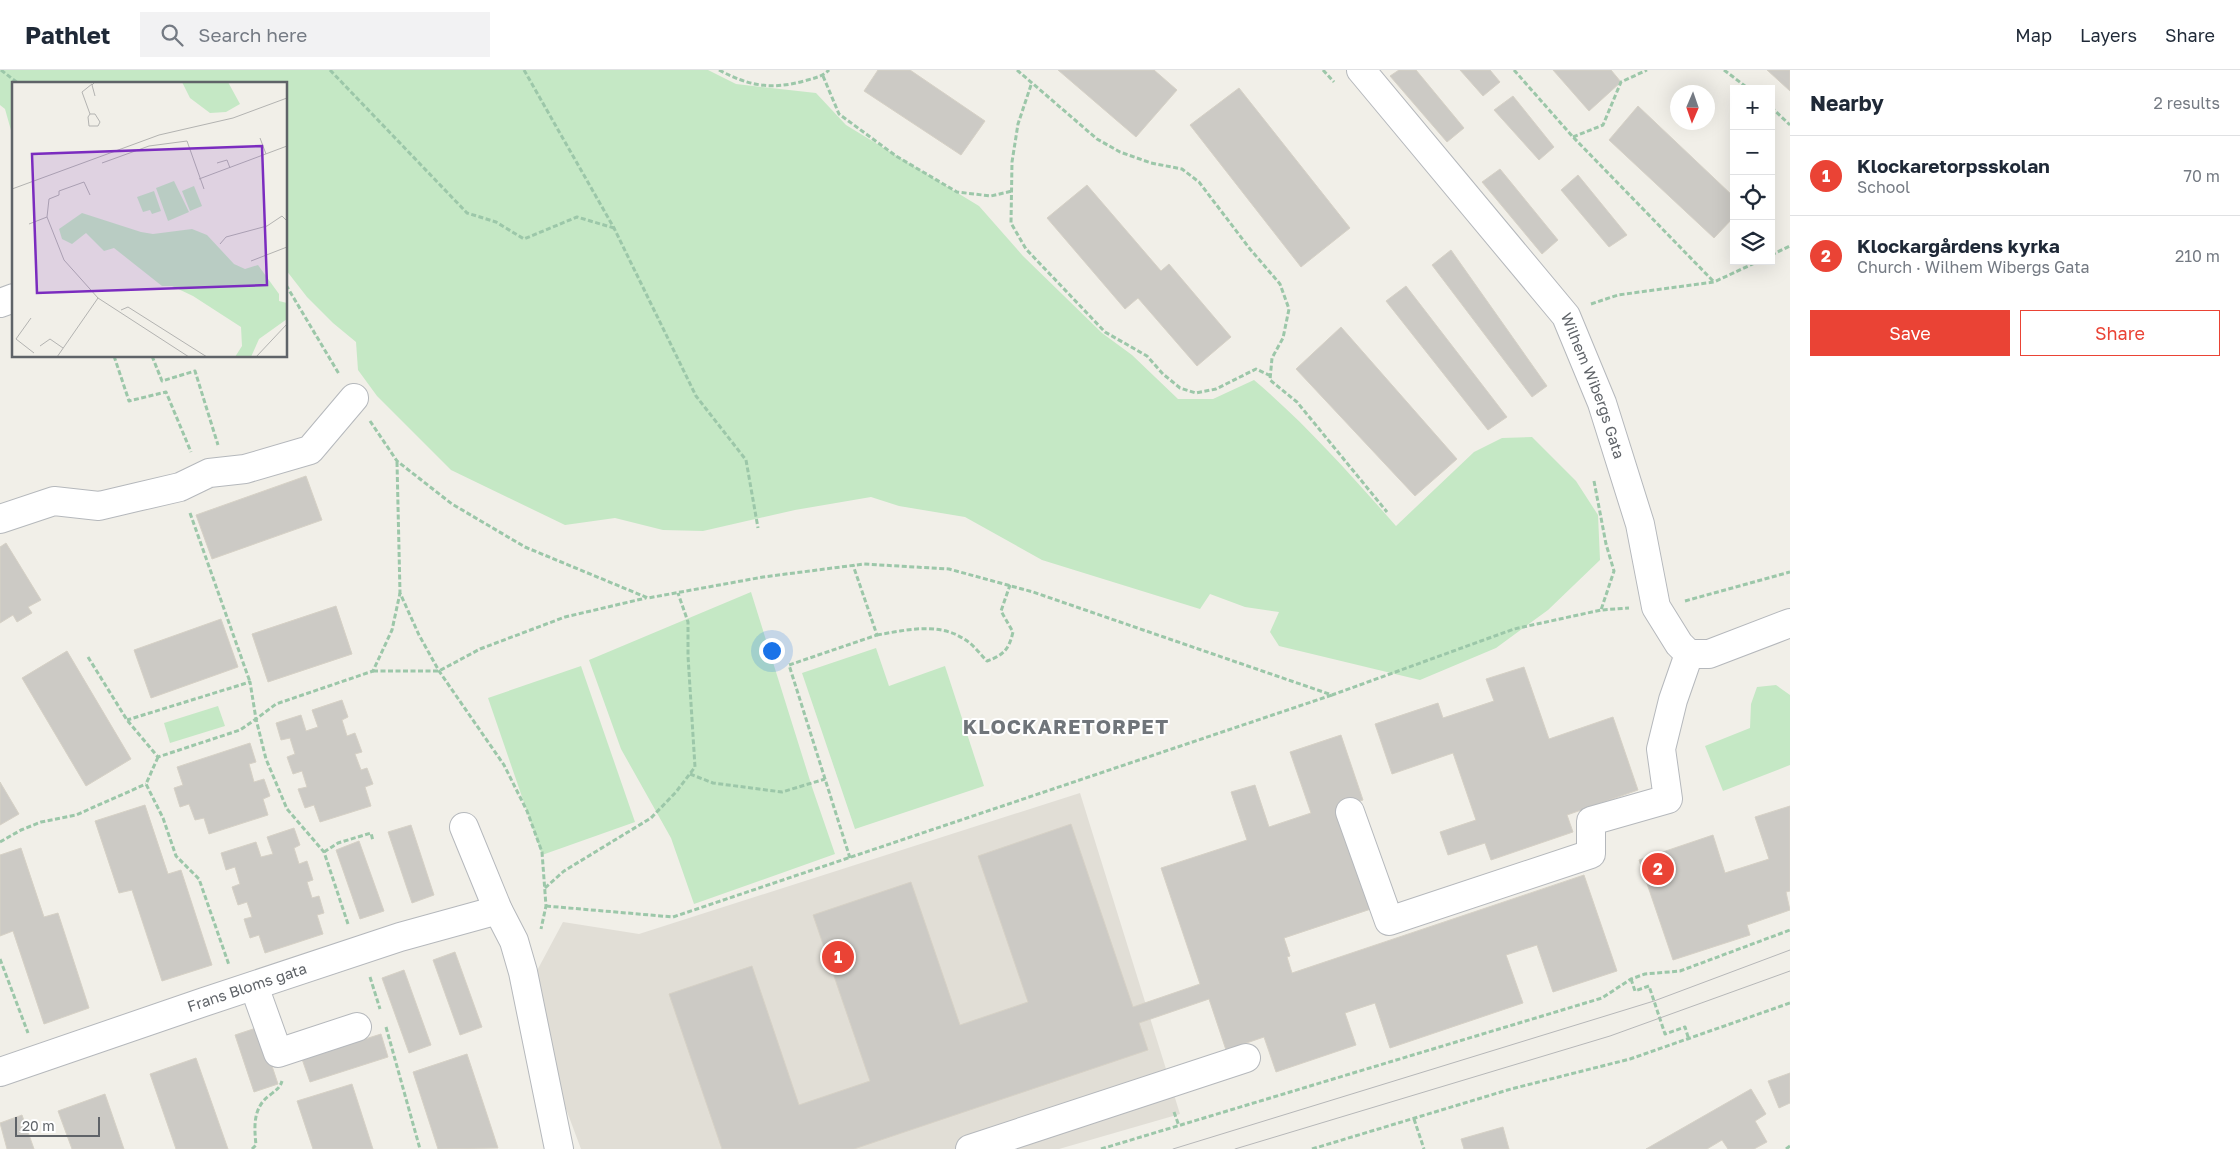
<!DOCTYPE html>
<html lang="en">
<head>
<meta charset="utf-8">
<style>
  :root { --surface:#fff; --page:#f2f2f3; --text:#1f2937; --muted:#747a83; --line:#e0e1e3; --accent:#ea4335 }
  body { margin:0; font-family:"Golos Text",sans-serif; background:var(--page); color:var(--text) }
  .controls { position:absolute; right:15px; top:15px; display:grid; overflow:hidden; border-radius:0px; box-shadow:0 5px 20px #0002 }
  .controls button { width:45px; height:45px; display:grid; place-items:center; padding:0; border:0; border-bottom:1px solid var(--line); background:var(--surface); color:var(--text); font:25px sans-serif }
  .compass { position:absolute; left:1670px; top:15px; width:45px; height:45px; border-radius:50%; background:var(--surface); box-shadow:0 5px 20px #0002; rotate:182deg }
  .scale { position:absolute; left:15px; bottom:12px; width:85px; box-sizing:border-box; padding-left:5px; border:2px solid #5f6368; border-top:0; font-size:14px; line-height:18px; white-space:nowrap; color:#5f6368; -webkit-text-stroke:4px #fff; paint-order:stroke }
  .you { position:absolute; left:771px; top:580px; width:18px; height:18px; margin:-12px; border:4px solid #fff; border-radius:50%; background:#1a73e8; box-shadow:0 0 0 8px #1a73e833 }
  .badge { display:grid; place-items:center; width:32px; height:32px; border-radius:50%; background:var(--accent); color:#fff; font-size:16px; font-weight:700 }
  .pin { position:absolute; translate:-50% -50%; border:2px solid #fff; box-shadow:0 1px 5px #0006 }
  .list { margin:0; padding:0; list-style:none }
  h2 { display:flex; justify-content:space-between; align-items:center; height:65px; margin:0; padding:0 20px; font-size:21px }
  h2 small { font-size:16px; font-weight:400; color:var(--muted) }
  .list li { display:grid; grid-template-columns:32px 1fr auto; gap:15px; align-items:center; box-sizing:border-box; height:80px; padding:0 20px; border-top:1px solid var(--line) }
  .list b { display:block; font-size:19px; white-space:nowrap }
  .list p { margin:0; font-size:16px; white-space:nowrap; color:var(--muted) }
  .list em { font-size:16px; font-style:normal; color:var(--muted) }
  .actions { display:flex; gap:10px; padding:15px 20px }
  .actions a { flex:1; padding:11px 0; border:1px solid var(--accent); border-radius:0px; text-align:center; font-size:18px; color:var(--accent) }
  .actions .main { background:var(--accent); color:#fff }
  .icon { flex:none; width:28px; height:28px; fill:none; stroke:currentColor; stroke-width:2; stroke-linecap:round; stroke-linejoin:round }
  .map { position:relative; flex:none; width:1790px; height:1079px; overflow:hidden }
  header { display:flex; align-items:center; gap:30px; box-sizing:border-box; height:70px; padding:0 25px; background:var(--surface); border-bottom:1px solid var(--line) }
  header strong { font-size:24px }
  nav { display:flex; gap:28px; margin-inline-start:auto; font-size:18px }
  .search { width:350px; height:45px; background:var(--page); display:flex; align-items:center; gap:12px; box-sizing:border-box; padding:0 18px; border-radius:0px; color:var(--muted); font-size:19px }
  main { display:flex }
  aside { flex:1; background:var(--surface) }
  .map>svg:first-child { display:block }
  .education { fill:#e1ded6 }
  .green { fill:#c5e8c5 }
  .building { fill:#cccac5; stroke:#d6d1c6 }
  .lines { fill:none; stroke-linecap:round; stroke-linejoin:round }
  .minor-casing { stroke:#b5b8bc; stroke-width:30 }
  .path { stroke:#9cc7a9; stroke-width:3; stroke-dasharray:5 2.5; stroke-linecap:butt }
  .minor { stroke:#fff; stroke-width:28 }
  .tram { stroke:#b6b7b8; stroke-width:1 }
  .labels { text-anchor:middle; stroke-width:4; stroke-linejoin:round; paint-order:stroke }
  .street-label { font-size:15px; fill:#5f6368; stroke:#fff }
  .district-label { font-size:20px; font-weight:bold; letter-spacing:1px; fill:#70757a; stroke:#fff }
  .inset-road { fill:none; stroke:#b3b3b1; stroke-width:1 }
  .view { fill:#7b2cbf; fill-opacity:0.15; stroke:#7b2cbf; stroke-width:2.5 }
  .inset-edge { fill:none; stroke:#5f6368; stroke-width:2.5 }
</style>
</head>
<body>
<header>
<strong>Pathlet</strong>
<div class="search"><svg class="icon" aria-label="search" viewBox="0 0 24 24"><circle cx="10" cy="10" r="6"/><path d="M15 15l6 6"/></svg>Search here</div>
<nav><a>Map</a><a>Layers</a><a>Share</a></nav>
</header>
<main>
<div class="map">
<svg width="1790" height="1079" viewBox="0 0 1790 1079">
  <rect width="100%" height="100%" fill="#f1efe8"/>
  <polygon class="education" points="1080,723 1180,1044 1059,1079 581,1079 562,1028 532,910 563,852 639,864"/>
  <g class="green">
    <path d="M0,0H708L736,14L816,23L846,55L979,136L1023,186L1102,263L1132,285L1178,329H1213L1254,310C1306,354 1351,405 1396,456L1474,382L1502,368L1532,367L1576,411L1598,445L1600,490L1548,540L1496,578L1420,610L1279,576L1270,562L1279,542L1245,537L1210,524L1200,539L1042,490L965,447L899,436L871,427L795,440L703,461L663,460L615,448L565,455L451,400L377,326L358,300L356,272L333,253L307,227L286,200V14H14V71L5,39L0,35Z"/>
    <polygon points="751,522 812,717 835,784 694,834 671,768 621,679 589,590"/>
    <polygon points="876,578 889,616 945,596 984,716 855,759 802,603"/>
    <polygon points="581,596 635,752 542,785 488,628"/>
    <polygon points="1776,615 1790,625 1790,695 1723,721 1705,676 1750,658 1751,634 1757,617"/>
    <polygon points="218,636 225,656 170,673 164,653"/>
  </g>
  <g class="building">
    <polygon points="878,0 910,0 985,51 961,85 864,21"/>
    <polygon points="1058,0 1154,0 1177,20 1136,67"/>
    <polygon points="1399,0 1416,0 1464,58 1447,72 1390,6"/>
    <polygon points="1460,0 1490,0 1500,12 1483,26"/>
    <polygon points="1553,0 1611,0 1621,12 1589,41"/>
    <polygon points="1767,0 1790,0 1790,21"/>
    <polygon points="1239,18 1350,158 1301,197 1190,55"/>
    <polygon points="1513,26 1554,77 1539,90 1494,40"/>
    <polygon points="1638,36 1734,127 1734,147 1714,168 1609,70"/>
    <polygon points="1500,99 1558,170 1542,184 1482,112"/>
    <polygon points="1578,105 1627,165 1609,177 1561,120"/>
    <polygon points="1087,115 1161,201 1169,194 1231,267 1197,296 1138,228 1125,239 1047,148"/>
    <polygon points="1451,180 1547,316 1532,327 1432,195"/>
    <polygon points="1406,216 1507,347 1488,360 1386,231"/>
    <polygon points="1341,257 1457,389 1415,426 1296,299"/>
    <polygon points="306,406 322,450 212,489 196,445"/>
    <polygon points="6,473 41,530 28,537 32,543 17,552 13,545 0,553 0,477"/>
    <polygon points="336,536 352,584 268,612 252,564"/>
    <polygon points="221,549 238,597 151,628 134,580"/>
    <polygon points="67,581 131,689 86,716 22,608"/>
    <polygon points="1524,597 1549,669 1613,647 1638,720 1567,745 1573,762 1491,790 1485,773 1448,785 1440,762 1476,750 1453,683 1392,704 1375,654 1438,633 1443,648 1494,631 1486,609"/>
    <polygon points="342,630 348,647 342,650 347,666 355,663 362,682 355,684 361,700 367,698 373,714 365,717 371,736 320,752 314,735 305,738 298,719 307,717 302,701 293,704 287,687 295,684 290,668 281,670 276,653 301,645 306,661 318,657 312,640"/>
    <polygon points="1341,665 1363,730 1340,738 1374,838 1284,868 1290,886 1287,887 1292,903 1584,805 1617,901 1553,922 1537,875 1506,885 1523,933 1390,978 1375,933 1345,943 1356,975 1276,1002 1264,967 1226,980 1209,929 1139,953 1148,980 854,1079 722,1079 669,924 752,896 799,1035 870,1011 813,845 911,812 960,955 1028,932 978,786 1071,754 1133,937 1200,914 1161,798 1247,770 1231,722 1255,715 1269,757 1311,743 1290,682"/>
    <polygon points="250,673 256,692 249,694 254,712 264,709 270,726 263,729 268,745 209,764 204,748 195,750 189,734 180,737 174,718 183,715 177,697"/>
    <polygon points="0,712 19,744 0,755"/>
    <polygon points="145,735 168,804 181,800 212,895 162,911 132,820 119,823 95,751"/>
    <polygon points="1790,736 1790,821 1786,822 1790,840 1747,855 1750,865 1673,890 1639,790 1713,765 1725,803 1769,789 1755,747"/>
    <polygon points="411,755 434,825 412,833 388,762"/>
    <polygon points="294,758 300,775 294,778 299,794 307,791 313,810 307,812 312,828 319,826 324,843 317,845 323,864 265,883 259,865 250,868 244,849 252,847 247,832 238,835 232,817 240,814 235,797 226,800 221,783 256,772 261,787 273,784 267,767"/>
    <polygon points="359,771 384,841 360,849 336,780"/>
    <polygon points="21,778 44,847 58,843 89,938 44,954 13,861 0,866 0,785"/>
    <polygon points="455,882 482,957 460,965 433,890"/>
    <polygon points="404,900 431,975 409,983 382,908"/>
    <polygon points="259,957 278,1014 254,1022 235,965"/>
    <polygon points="381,964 388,987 310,1012 302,989"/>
    <polygon points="467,984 498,1078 438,1079 413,1002"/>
    <polygon points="196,988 228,1079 176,1079 150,1004"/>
    <polygon points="1790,1003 1790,1033 1779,1038 1768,1011"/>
    <polygon points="352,1014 373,1079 313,1079 297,1031"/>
    <polygon points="1751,1019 1766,1044 1755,1051 1767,1072 1754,1079 1728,1079 1722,1070 1707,1079 1646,1079"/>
    <polygon points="105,1024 124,1079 72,1079 58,1041"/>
    <polygon points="22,1045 34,1079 7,1079 0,1053"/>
    <polygon points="1503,1057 1509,1079 1464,1079 1461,1069"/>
  </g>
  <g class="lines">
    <g class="minor-casing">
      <g id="minor">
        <path id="s1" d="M1361,0L1566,246L1602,333L1640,454L1656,537L1679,574L1689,584H1709L1790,553"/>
        <polyline points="0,233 14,228"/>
        <polyline points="0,449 54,431 99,436 137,427 180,417 209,403 245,399 310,380 354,328"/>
        <polyline points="1350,742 1389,851 1591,784 1591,751 1668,729 1661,679 1673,630 1689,584"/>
        <polyline points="464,757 498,840 514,871 523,902 559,1079"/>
        <polyline points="254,916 278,983 357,957"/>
        <path id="s2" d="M0,1002L204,932L400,867L498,840"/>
        <polyline points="970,1079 1246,988"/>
      </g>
    </g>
    <g class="path">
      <polyline points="1,0 19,14"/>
      <polyline points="330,0 467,143 496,152 524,169 577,147 614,158"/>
      <polyline points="524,0 614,158 696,326 746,390 758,458"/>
      <path d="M719,0C749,16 771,20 804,11C814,8 822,7 829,0"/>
      <polyline points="1017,0 1097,69 1120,82 1151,93 1182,99 1199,112 1250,179 1280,214 1289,239 1283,268 1272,288 1270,310 1297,332 1387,442"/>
      <polyline points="1323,0 1334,12"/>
      <polyline points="1514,0 1573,67 1714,212"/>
      <polyline points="1724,0 1749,19"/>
      <polyline points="823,6 839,44 896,86 957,122 991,126 1012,121"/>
      <polyline points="1031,15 1018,54 1012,92 1011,153 1026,179 1105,262 1147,286 1163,304 1180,318 1196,323 1216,319 1256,299 1271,306"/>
      <polyline points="1771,37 1790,55"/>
      <polyline points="1573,67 1603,55 1621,12 1647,0"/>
      <polyline points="1771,185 1790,176"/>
      <polyline points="286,215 339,304"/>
      <polyline points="1591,234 1618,225 1714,212 1759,191"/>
      <polyline points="114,286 129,331 166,322 191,382"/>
      <polyline points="152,286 162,311 195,301 218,375"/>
      <polyline points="370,351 397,391 452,434 525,477 648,528 763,507 864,494 949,499 1033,522 1332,625 1514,559 1601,540 1629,538"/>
      <polyline points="397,392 400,523 419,565 439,601 504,695 527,741 542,782 546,836 541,859"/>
      <polyline points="1594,411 1606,474 1614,501 1601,540"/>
      <polyline points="190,443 250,612"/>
      <polyline points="1685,531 1790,502"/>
      <path d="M877,565C906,560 938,552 964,569C973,574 980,584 987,591C1004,585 1009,579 1013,562L1001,541L1010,515"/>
      <polyline points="88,587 127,650 158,687 240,660 256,649 250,612 127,650"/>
      <polyline points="373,601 439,601 480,579 565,547 646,528"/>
      <polyline points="158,687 146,714 163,748 176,786 199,809 229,895"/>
      <polyline points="690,704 713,713 782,722 825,709"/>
      <polyline points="0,772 21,760 41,752 76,745 146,714"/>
      <polyline points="324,782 338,773 371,763 373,771"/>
      <polyline points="850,788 789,595 877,565 853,495"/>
      <polyline points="545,818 564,801 651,748 676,722 695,697 688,586 688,552 678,523"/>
      <polyline points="546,836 673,847 1332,625"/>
      <polyline points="348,854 324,782 287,739 266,689 256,649 276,634 373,601 392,560 400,523"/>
      <polyline points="0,889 28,963"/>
      <polyline points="370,907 380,939"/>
      <polyline points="1631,909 1635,921 1649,916 1665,964 1685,957 1689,970"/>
      <polyline points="386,957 420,1079"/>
      <polyline points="1174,1042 1179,1056"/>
      <polyline points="1414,1049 1424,1079"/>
      <path d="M252,1079L256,1075C254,1056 253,1037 270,1025C276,1020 280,1018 282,1011"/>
      <polyline points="1101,1079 1602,928 1631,909 1645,904 1680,901 1790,860"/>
      <polyline points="1312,1079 1511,1019 1630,989 1790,933"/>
      <polyline points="1786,1079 1790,1076"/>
    </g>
    <use href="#minor" class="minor"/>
    <g class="tram">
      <polyline points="1173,1079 1654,931 1790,880"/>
      <polyline points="1235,1079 1610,966 1790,901"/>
    </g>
  </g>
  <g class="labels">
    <g class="street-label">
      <text dy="5" stroke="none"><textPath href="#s1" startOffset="395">Wilhem Wibergs Gata</textPath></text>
      <text dy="5" stroke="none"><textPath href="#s2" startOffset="261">Frans Bloms gata</textPath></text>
    </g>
    <g class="district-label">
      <text x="1066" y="664">KLOCKARETORPET</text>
    </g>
  </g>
  <g transform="translate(12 12)">
    <rect width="275" height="275" fill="#f1efe8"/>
    <path d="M170,0H216L228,22L214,30L198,31L178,16ZM162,99L177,130L156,139L144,106ZM182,104L190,124L178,129L170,109ZM142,109L149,129L140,132L138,128L131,130L125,115ZM70,131L129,150L141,152L180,147L195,153L222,182L233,187L246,183L267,212V219L275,221V237L247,257L239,275H223L230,264L229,245L181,214L160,204H150L102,166L92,169L74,151L60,162L50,157L47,147Z" fill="#c5e8c5"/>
    <path class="inset-road" d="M83,14L80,3L83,0M78,32L76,35L77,44H86L88,40L83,32H78L70,10L80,2M248,56L254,72M90,81L137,64L175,59L192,107M205,81L215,78L218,86M187,97L275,64M0,107L147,53L221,36L275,16M35,135L37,117L47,113V109L72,100L78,113M17,142L35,135L52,178L86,216L177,275M208,162L214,155L255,144L270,134L275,139M239,179L275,165M109,228L116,225L195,275M19,236L4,257L22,271M28,264L38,257L51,266M45,275L86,216M244,275L275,242"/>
    <path class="view" d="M250,64L255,203L25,211L20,72Z"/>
    <rect width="275" height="275" class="inset-edge"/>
  </g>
</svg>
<div class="controls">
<button>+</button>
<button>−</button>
<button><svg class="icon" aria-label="locate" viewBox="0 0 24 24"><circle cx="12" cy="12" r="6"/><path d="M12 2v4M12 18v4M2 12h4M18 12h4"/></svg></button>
<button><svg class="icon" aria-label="layers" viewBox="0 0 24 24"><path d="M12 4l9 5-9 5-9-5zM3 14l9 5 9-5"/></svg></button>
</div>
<svg class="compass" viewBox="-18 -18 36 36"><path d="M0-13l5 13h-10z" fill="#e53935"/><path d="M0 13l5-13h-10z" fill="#747a83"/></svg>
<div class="scale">20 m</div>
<div class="you"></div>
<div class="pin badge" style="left:838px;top:887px">1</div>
<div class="pin badge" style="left:1658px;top:799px">2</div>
</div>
<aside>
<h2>Nearby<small>2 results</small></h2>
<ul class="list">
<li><span class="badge">1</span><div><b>Klockaretorpsskolan</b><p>School</p></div><em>70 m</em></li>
<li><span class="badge">2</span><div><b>Klockargårdens kyrka</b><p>Church · Wilhem Wibergs Gata</p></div><em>210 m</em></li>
</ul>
<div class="actions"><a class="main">Save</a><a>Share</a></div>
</aside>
</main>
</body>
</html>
